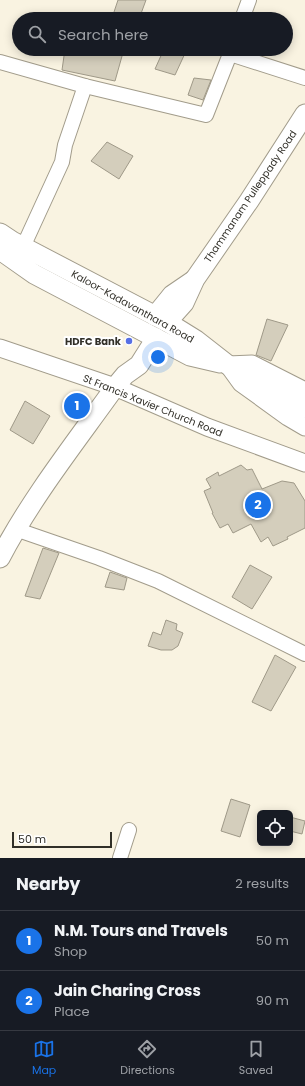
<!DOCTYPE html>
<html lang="en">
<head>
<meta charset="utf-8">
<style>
  :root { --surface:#171b24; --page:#242831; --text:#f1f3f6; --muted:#9ea1a6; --line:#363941; --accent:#1a73e8 }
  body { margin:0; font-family:Poppins,sans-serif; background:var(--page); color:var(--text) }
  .controls { position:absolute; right:12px; bottom:12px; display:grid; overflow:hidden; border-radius:6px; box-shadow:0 2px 10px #0003 }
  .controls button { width:36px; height:36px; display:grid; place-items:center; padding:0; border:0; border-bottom:1px solid var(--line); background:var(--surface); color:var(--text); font:20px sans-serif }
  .scale { position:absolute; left:12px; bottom:10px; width:100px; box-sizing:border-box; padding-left:4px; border:2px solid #312f28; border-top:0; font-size:11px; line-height:14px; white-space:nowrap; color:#312f28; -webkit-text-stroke:3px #fff; paint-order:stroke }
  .you { position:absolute; left:158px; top:357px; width:14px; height:14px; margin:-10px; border:3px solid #fff; border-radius:50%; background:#1a73e8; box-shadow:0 0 0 6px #1a73e833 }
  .badge { display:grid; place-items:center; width:26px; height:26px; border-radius:50%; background:var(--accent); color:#fff; font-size:13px; font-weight:700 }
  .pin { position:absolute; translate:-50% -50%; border:2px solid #fff; box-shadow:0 1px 4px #0006 }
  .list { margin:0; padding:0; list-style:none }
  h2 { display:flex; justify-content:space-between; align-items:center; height:52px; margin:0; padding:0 16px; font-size:17px }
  h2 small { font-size:13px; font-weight:400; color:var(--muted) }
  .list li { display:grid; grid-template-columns:26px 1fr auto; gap:12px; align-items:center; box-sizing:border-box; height:60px; padding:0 16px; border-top:1px solid var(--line) }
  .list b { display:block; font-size:15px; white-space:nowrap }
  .list p { margin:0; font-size:13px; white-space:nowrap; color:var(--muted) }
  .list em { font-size:13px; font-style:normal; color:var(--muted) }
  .icon { flex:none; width:22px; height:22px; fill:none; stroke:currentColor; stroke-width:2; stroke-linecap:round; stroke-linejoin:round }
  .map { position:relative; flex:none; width:305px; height:858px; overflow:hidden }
  .search { position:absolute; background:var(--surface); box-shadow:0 2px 10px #0003; left:12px; right:12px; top:12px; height:44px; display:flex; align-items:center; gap:10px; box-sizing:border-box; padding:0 14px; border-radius:22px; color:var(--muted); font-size:15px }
  .sheet { height:172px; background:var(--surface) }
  nav { display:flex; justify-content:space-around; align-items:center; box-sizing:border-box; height:56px; border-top:1px solid var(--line); background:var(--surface); font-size:11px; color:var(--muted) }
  nav a { display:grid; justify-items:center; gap:2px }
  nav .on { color:var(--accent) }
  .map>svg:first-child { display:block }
  .building { fill:#d4cebc; stroke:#9f9988 }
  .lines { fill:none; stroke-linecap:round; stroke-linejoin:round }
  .minor-casing { stroke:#a29c8b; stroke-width:16 }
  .tertiary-casing { stroke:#a29c8b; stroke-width:19 }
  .secondary-casing { stroke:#a29c8b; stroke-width:21 }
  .minor { stroke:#fff; stroke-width:14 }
  .tertiary { stroke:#fff; stroke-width:17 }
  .secondary { stroke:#fff; stroke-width:19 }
  .poi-dot { fill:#566fe5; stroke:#fff; stroke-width:1.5 }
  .labels { text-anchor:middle; stroke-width:4; stroke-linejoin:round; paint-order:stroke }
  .street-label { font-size:10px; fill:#312f28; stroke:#fff }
  .poi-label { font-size:10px; font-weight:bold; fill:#312f28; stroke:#fff; text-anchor:end }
</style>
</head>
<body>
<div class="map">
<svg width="305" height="858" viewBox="0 0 305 858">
  <rect width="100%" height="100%" fill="#f9f3e1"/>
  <g class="building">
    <polygon points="118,0 146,0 139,19 125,19 113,15"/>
    <polygon points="65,49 124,49 115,81 62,70"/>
    <polygon points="164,49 187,49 175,75 155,69"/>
    <polygon points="194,78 211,80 203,100 188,95"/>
    <polygon points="107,142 133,156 119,179 91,161"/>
    <polygon points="267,319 288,325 271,361 256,355"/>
    <polygon points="25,401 50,416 33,444 10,430"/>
    <polygon points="241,465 247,470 252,469 262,489 282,481 294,483 305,501 305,528 287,537 288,539 273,546 268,537 261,542 251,524 233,533 228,524 220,528 212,513 213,513 204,491 211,488 206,479 218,472 219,476"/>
    <polygon points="43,548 59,553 40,599 25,596"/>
    <polygon points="250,565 272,577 252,609 232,597"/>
    <polygon points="110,572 127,578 124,590 105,587"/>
    <polygon points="166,620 177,624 176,630 183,633 178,646 172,650 161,650 148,646 153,632 161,635"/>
    <polygon points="275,655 296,667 271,711 252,702"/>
    <polygon points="231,799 250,805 240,837 221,831"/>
    <polygon points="290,817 305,821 302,834 290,831"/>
  </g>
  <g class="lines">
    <g class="minor-casing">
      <g id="minor">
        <polyline points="242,19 249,0"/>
        <polyline points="232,49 230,54 305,78"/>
        <polyline points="0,62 85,86 206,115 230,54"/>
        <polyline points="23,247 62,162 65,145 85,86"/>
        <polyline points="15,529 99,558 158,581 305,654"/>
        <polyline points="120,858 129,830"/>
      </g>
    </g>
    <g class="tertiary-casing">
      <g id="tertiary">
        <polyline points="0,348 115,387 207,427 305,463"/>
        <polyline points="228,365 241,383 288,417 305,427"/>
        <polyline points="228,365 252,364 305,391"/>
      </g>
    </g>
    <g class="secondary-casing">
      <g id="secondary">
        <polyline points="0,233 12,241 167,322 196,340 228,365 305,408"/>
        <polyline points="0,250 34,274 190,356 220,363"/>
        <polyline points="155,316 172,295 194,280"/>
        <polyline points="167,322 184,303 195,279 249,201 305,114"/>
        <path d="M0,558C32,497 75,443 115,387L125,375L139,365L156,338"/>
      </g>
    </g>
    <use href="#minor" class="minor"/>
    <use href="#tertiary" class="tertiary"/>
    <use href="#secondary" class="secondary"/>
  </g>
  <circle class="poi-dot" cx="129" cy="341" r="4"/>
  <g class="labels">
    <g class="street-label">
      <text transform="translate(250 196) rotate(-56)" y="4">Thammanam Pulleppady Road</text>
      <text transform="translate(133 306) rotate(29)" y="4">Kaloor-Kadavanthara Road</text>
      <text transform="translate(153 405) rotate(22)" y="4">St Francis Xavier Church Road</text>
    </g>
    <g class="poi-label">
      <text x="121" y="345">HDFC Bank</text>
    </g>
  </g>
</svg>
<div class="controls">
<button><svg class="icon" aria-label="locate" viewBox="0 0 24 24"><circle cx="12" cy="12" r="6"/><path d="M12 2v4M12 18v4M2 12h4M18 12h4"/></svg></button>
</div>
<div class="scale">50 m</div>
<div class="you"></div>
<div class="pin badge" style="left:77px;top:406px">1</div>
<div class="pin badge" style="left:258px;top:505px">2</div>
<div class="search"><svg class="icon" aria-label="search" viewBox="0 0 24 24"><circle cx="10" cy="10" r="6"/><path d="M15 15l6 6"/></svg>Search here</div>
</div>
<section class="sheet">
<h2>Nearby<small>2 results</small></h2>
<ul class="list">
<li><span class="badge">1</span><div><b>N.M. Tours and Travels</b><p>Shop</p></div><em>50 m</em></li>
<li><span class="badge">2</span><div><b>Jain Charing Cross</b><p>Place</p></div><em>90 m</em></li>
</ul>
</section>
<nav>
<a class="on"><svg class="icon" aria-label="map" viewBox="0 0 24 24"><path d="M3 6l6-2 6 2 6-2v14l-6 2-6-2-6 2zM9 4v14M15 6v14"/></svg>Map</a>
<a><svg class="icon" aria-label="directions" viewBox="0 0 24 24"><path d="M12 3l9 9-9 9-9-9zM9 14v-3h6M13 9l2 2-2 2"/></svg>Directions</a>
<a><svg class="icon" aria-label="saved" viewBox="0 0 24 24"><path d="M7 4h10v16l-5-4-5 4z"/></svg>Saved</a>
</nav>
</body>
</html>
